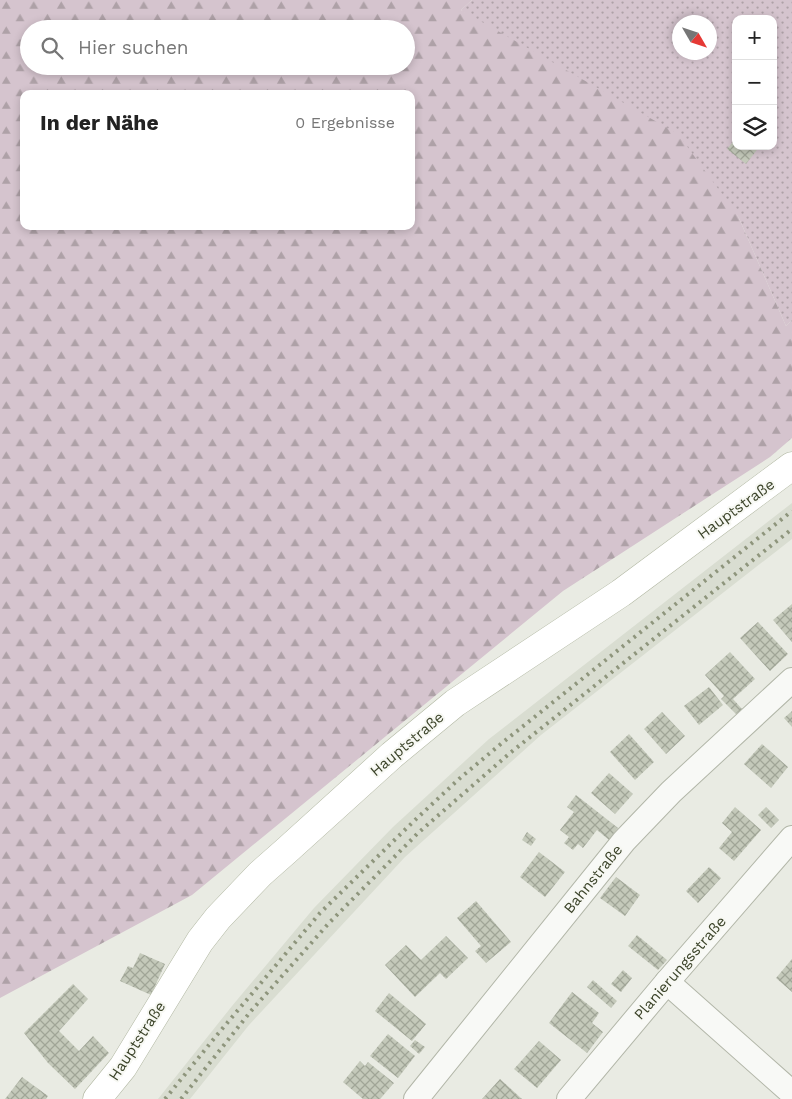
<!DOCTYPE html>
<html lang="de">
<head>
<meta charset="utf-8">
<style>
  :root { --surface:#fff; --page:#f2f2f2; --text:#222; --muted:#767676; --line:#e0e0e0 }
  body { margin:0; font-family:"Work Sans",sans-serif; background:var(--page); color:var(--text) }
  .controls { position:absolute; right:15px; top:15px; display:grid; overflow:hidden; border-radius:10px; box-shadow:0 2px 8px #0003 }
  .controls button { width:45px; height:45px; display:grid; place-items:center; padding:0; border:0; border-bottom:1px solid var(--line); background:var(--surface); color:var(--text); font:25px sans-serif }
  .compass { position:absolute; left:672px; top:15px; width:45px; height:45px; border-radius:50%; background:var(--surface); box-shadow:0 2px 8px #0003; rotate:129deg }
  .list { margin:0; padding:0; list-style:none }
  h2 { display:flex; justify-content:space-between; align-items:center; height:65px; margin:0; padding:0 20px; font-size:21px }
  h2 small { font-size:16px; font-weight:400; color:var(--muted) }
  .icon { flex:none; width:28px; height:28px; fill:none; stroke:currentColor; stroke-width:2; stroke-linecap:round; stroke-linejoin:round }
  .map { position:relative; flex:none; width:792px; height:1099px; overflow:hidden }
  .search { position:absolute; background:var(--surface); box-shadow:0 2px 8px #0003; left:20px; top:20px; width:395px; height:55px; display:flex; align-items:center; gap:12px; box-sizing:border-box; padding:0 18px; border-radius:28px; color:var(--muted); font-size:19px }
  .panel { position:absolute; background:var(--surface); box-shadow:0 2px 8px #0003; left:20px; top:90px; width:395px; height:140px; border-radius:10px }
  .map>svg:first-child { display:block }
  .built { fill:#d9ddd1 }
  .grass { fill:url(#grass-dots); fill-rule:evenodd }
  .forest { fill:url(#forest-firs); fill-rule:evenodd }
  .building { fill:url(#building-cross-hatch) }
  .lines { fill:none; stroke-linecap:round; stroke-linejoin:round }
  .minor-casing { stroke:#b2b6a8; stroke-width:26 }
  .major-casing { stroke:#b1b7a2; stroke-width:29 }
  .minor { stroke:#f8f9f6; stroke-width:24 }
  .major { stroke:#fff; stroke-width:28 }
  .rail { stroke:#8e957c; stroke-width:4; stroke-dasharray:2.5 5; stroke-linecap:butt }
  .labels { text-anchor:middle; stroke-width:4; stroke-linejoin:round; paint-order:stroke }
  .street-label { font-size:15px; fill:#3c442a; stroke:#f7f8f3 }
</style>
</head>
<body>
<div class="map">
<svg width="792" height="1099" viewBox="0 0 792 1099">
  <defs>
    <pattern id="grass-dots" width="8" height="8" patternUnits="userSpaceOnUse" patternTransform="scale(1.25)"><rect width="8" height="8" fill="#d5c4ce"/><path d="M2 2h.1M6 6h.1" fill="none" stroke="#aea1a7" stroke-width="1.8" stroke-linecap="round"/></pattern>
    <pattern id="forest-firs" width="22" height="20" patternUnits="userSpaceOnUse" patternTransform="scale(1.25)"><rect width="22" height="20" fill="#d5c4ce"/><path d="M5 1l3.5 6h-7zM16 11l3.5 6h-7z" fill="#aea1a7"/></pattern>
    <pattern id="building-cross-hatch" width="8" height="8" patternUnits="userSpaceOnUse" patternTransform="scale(1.25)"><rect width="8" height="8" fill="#c4c9ba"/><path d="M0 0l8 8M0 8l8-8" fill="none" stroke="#a0a597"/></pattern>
  </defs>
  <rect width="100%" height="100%" fill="#e9ebe3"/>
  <polygon class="built" points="792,503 792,539 541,735 405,857 249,1025 190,1099 158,1099 232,1006 314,908 393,827 489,739"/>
  <path class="grass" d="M472,0H792V320L786,326L738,216L461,10ZM736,19H773V146H736ZM680,22H710V52H680Z"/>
  <path class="forest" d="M0,0H472L461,10L678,134L738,216L786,326L792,320V438L770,457L563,591L192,895L0,998ZM29,29H406V66H29ZM24,94H411V226H24Z"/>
  <g class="building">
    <polygon points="736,138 736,146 760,146 746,164 727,149"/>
    <polygon points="792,604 792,642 773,620"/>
    <polygon points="758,622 788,654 770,671 740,638"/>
    <polygon points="730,652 755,679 733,699 742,709 736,714 721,699 724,696 705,675"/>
    <polygon points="709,687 723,705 699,725 684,706"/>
    <polygon points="792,711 792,727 784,718"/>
    <polygon points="662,712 685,736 666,754 644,729"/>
    <polygon points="629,734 654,762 635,780 610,752"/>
    <polygon points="762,744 788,767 771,788 744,764"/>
    <polygon points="609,773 633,794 615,814 591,793"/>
    <polygon points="576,795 618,828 609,840 597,830 583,848 578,844 573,850 564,843 569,837 560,830 574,812 567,807"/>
    <polygon points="735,807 761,830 734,861 719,848 732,832 722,823"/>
    <polygon points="766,807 779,820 771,828 758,815"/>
    <polygon points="527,832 536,839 531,846 522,840"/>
    <polygon points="539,852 565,872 545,897 520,877"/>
    <polygon points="709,867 721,878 698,903 686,891"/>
    <polygon points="616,877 640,895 625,916 600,898"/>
    <polygon points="476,901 511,942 486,963 475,951 481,946 457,918"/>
    <polygon points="637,935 667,960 658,970 628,946"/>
    <polygon points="446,936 468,958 446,979 440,973 415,997 385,965 406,945 421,960"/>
    <polygon points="140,953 165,964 151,995 120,981 128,966 133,968"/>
    <polygon points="792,959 792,992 776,978"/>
    <polygon points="623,970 632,978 621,992 611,984"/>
    <polygon points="593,980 617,1001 611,1008 587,987"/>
    <polygon points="73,984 88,999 59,1031 79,1051 93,1036 109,1053 75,1089 48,1063 24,1033"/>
    <polygon points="572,992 599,1013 592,1023 603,1032 587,1053 549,1023"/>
    <polygon points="389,993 426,1024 412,1041 375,1011"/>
    <polygon points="388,1034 415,1056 398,1078 370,1056"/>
    <polygon points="415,1040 425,1047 419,1054 410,1046"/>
    <polygon points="539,1041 561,1060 537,1088 514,1069"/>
    <polygon points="360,1061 365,1066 368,1062 394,1083 380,1099 363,1099 343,1082"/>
    <polygon points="22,1077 48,1096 46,1099 5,1099"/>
    <polygon points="500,1079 522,1099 482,1099"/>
  </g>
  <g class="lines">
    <g class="minor-casing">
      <g id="minor">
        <polyline points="667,982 792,1093"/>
        <polyline points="416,1099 624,841 671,792 792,680"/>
        <polyline points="569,1099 667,982 792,838"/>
      </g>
    </g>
    <g class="major-casing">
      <polyline id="major" points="97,1099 123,1067 200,941 218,918 260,874 286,851 392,755 455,703 621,593 792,466"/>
    </g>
    <use href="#minor" class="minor"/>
    <use href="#major" class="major"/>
    <g class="rail">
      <polyline points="165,1099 217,1035 320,913 414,821 459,779 502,743 792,511"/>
      <polyline points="181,1099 251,1011 329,923 418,833 510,753 792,529"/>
    </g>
  </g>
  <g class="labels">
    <g class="street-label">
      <text transform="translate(736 509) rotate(-36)" y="5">Hauptstraße</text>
      <text transform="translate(407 744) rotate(-40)" y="5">Hauptstraße</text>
      <text transform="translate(593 879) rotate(-51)" y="5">Bahnstraße</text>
      <text transform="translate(680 968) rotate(-49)" y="5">Planierungsstraße</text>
      <text transform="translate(137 1041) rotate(-57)" y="5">Hauptstraße</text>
    </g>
  </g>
</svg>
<div class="controls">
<button>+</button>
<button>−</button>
<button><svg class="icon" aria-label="layers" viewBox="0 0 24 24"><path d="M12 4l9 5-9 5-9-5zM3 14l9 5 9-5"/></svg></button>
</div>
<svg class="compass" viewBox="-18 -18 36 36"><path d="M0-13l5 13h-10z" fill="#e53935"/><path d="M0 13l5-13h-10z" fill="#767676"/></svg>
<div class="search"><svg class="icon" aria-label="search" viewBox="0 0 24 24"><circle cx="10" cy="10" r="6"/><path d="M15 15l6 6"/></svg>Hier suchen</div>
<section class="panel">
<h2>In der Nähe<small>0 Ergebnisse</small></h2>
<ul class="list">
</ul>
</section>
</div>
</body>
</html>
